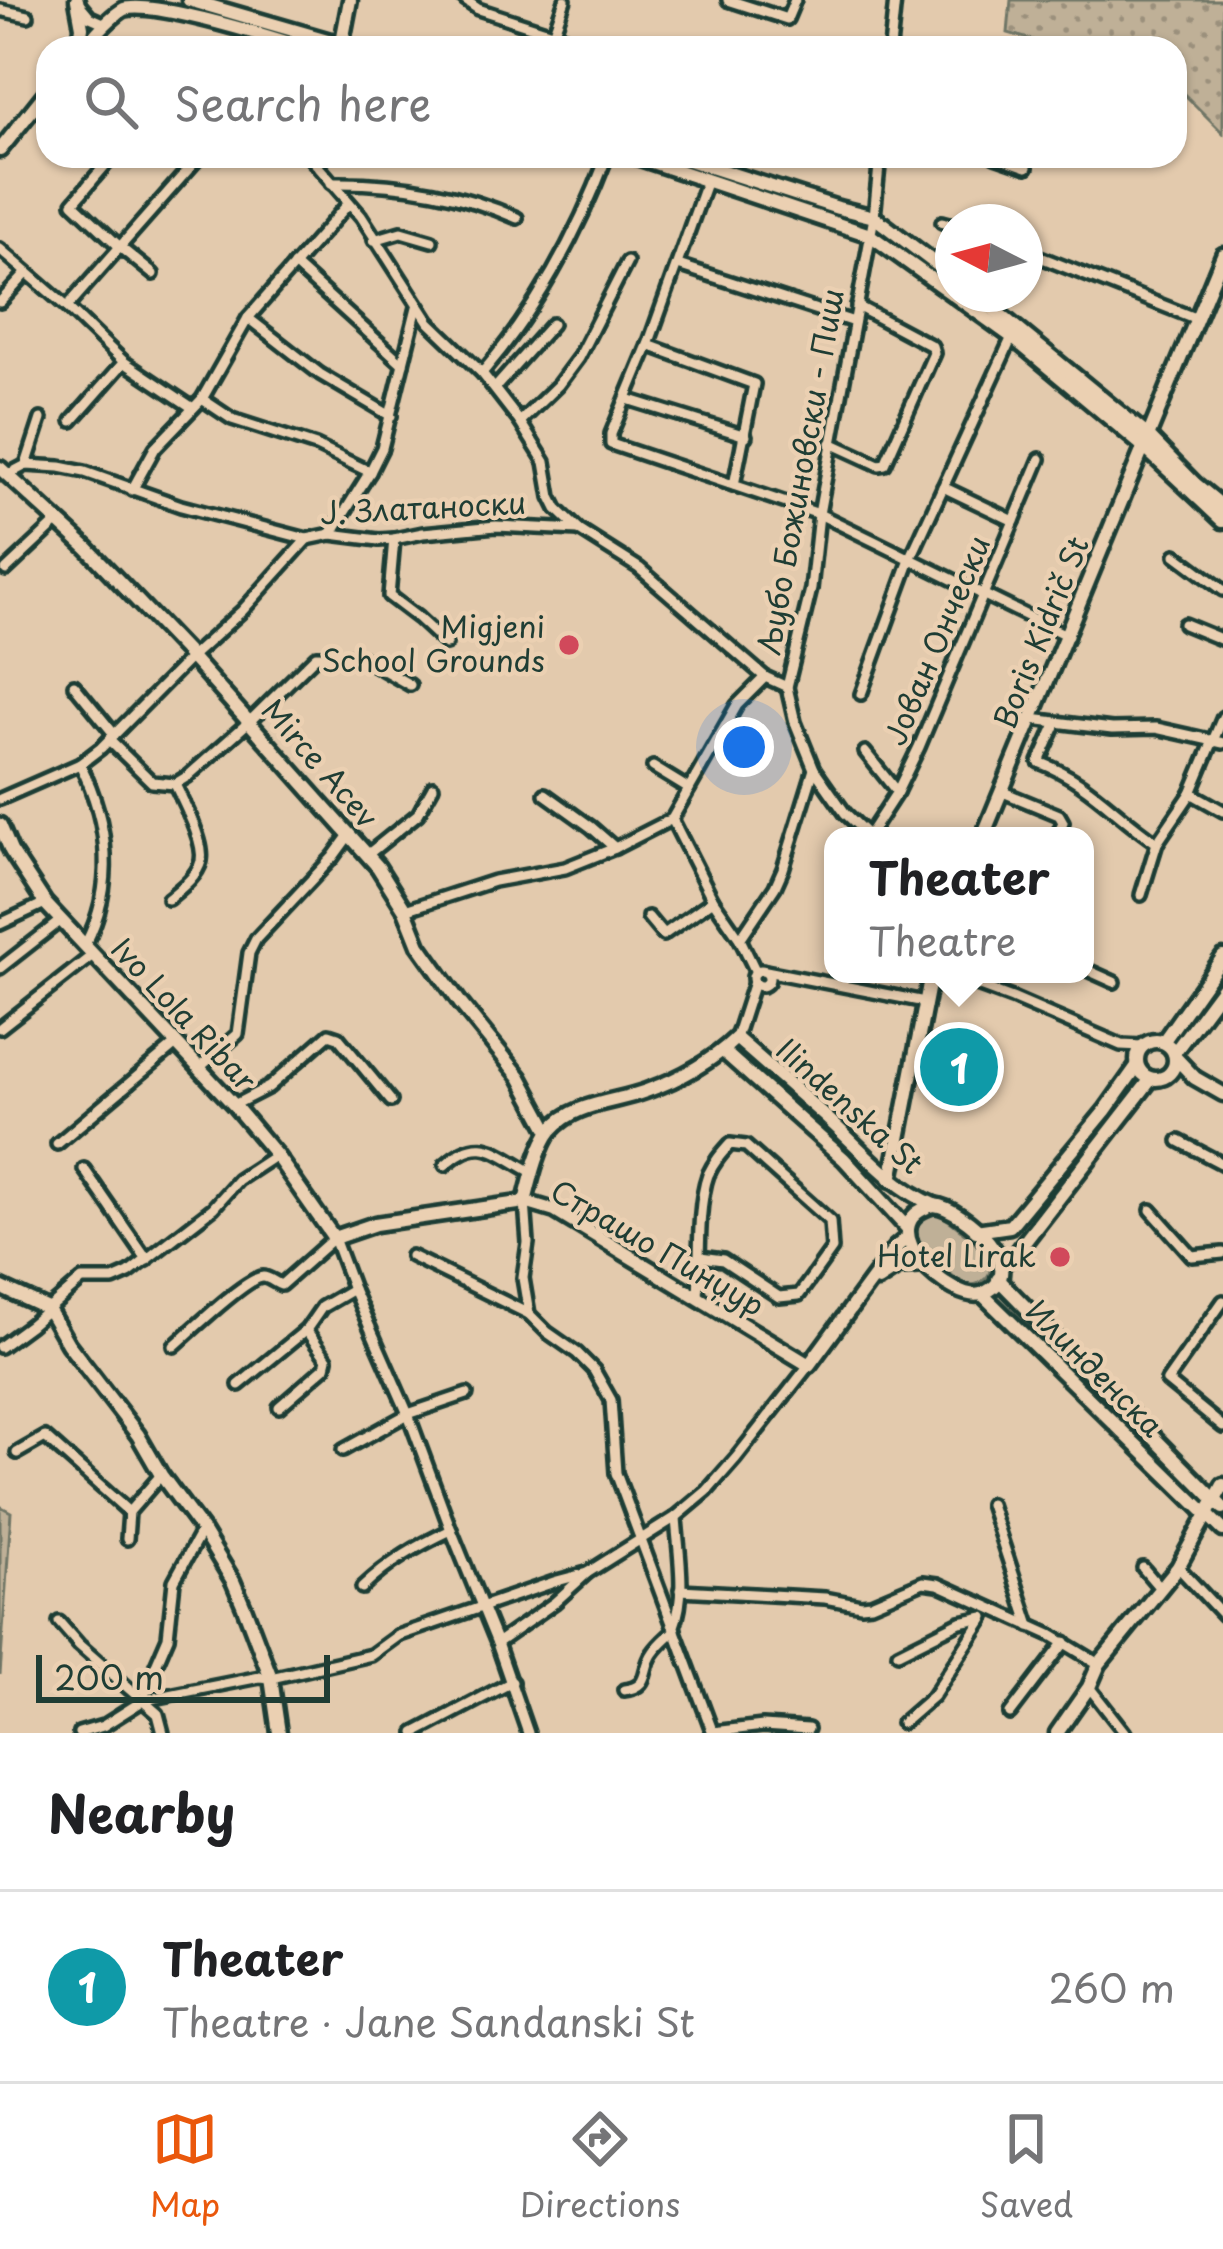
<!DOCTYPE html>
<html lang="en">
<head>
<meta charset="utf-8">
<style>
  :root { --surface:#fff; --page:#f2f2f2; --text:#202124; --muted:#757577; --line:#e0e0e0; --accent:#ea580c }
  body { margin:0; font-family:"Playpen Sans",sans-serif; background:var(--page); color:var(--text) }
  .compass { position:absolute; left:935px; top:204px; width:108px; height:108px; border-radius:50%; background:var(--surface); box-shadow:0 3px 9px #0004; rotate:276deg }
  .scale { position:absolute; left:36px; bottom:30px; width:294px; box-sizing:border-box; padding-left:12px; border:6px solid #1f3d34; border-top:0; font-size:33px; line-height:42px; white-space:nowrap; color:#1f3d34; -webkit-text-stroke:9px #ebd0b2; paint-order:stroke }
  .you { position:absolute; left:744px; top:747px; width:42px; height:42px; margin:-30px; border:9px solid #fff; border-radius:50%; background:#1a73e8; box-shadow:0 0 0 18px #1a73e833 }
  .badge { display:grid; place-items:center; width:78px; height:78px; border-radius:50%; background:var(--accent); color:#fff; font-size:39px; font-weight:700 }
  .pin { position:absolute; translate:-50% -50%; border:6px solid #fff; box-shadow:0 3px 12px #0006 }
  .popup { position:absolute; left:824px; top:827px; width:270px; height:156px; box-sizing:border-box; display:grid; place-content:center; border-radius:24px; background:var(--surface); filter:drop-shadow(0 3px 9px #0005); font-size:39px; white-space:nowrap; color:var(--muted) }
  .popup b { font-size:45px; color:var(--text) }
  .popup::after { content:''; position:absolute; left:50%; top:100%; margin-left:-24px; border:24px solid transparent; border-top-color:var(--surface) }
  .list { margin:0; padding:0; list-style:none }
  h2 { display:flex; justify-content:space-between; align-items:center; height:156px; margin:0; padding:0 48px; font-size:51px }
  h2 small { font-size:39px; font-weight:400; color:var(--muted) }
  .list li { display:grid; grid-template-columns:78px 1fr auto; gap:36px; align-items:center; box-sizing:border-box; height:192px; padding:0 48px; border-top:3px solid var(--line) }
  .list b { display:block; font-size:45px; white-space:nowrap }
  .list p { margin:0; font-size:39px; white-space:nowrap; color:var(--muted) }
  .list em { font-size:39px; font-style:normal; color:var(--muted) }
  .icon { flex:none; width:66px; height:66px; fill:none; stroke:currentColor; stroke-width:2; stroke-linecap:round; stroke-linejoin:round }
  .map { position:relative; flex:none; width:1223px; height:1733px; overflow:hidden }
  .search { position:absolute; background:var(--surface); box-shadow:0 3px 9px #0004; left:36px; right:36px; top:36px; height:132px; display:flex; align-items:center; gap:30px; box-sizing:border-box; padding:0 42px; border-radius:36px; color:var(--muted); font-size:45px }
  .sheet { height:348px; background:var(--surface) }
  nav { display:flex; justify-content:space-around; align-items:center; box-sizing:border-box; height:168px; border-top:3px solid var(--line); background:var(--surface); font-size:33px; color:var(--muted) }
  nav a { display:grid; justify-items:center; gap:6px }
  nav .on { color:var(--accent) }
  .map>svg:first-child { display:block }
  .grass { fill:#bfb097; stroke:#6f7666; stroke-width:3 }
  .park { fill:url(#park-dots); stroke:#6f7666; stroke-width:3 }
  .lines { fill:none; stroke-linecap:round; stroke-linejoin:round }
  .street-casing { stroke:#1f3d34; stroke-width:18 }
  .secondary-casing { stroke:#1f3d34; stroke-width:21 }
  .street { stroke:#ebd0b2; stroke-width:9 }
  .secondary { stroke:#ebd0b2; stroke-width:12 }
  .poi-dot { fill:#d1495b; stroke:#ebd0b2; stroke-width:4.5 }
  .labels { text-anchor:middle; stroke-width:9; stroke-linejoin:round; paint-order:stroke }
  .street-label { font-size:30px; fill:#1f3d34; stroke:#ebd0b2 }
  .poi-label { font-size:30px; fill:#1f3d34; stroke:#ebd0b2; text-anchor:end }
</style>
</head>
<body>
<div class="map">
<svg width="1223" height="1733" viewBox="0 0 1223 1733">
  <defs>
    <pattern id="park-dots" width="8" height="8" patternUnits="userSpaceOnUse" patternTransform="scale(3)"><rect width="8" height="8" fill="#bfb097"/><path d="M2 2h.1M6 6h.1" fill="none" stroke="#9b907c" stroke-width="1.8" stroke-linecap="round"/></pattern>
  </defs>
  <rect width="100%" height="100%" fill="#e3caad"/>
  <filter id="ink" filterUnits="userSpaceOnUse"><feTurbulence type="fractalNoise" baseFrequency=".00833" numOctaves="2"/><feDisplacementMap in="SourceGraphic" scale="24" xChannelSelector="R" yChannelSelector="G"/><feConvolveMatrix kernelMatrix="1 2 1 2 8 2 1 2 1" color-interpolation-filters="sRGB"/></filter>
  <g filter="url(#ink)">
    <g class="grass">
      <path d="M932,1212C947,1215 976,1242 986,1256C998,1274 981,1288 964,1285C943,1268 892,1232 932,1212Z"/>
      <polygon points="0,1506 11,1512 0,1675"/>
    </g>
    <polygon class="park" points="1011,0 1223,0 1223,133 1175,85 1175,48 1059,48 1008,33"/>
    <g class="lines">
      <g class="street-casing">
        <g id="street">
          <polyline points="465,0 478,9 598,48"/>
          <polyline points="728,0 787,19 795,0"/>
          <polyline points="80,5 90,17 106,24"/>
          <polyline points="0,10 28,16"/>
          <polyline points="553,34 565,0"/>
          <polyline points="890,48 895,0"/>
          <polyline points="113,156 73,203 121,248 153,274"/>
          <polyline points="309,156 361,216 429,322 482,373 520,422 545,462 551,497 557,509 579,530 639,568 765,677 787,687"/>
          <polyline points="995,156 1027,167"/>
          <polyline points="707,180 648,345 611,434 611,444 819,514 1068,636"/>
          <path d="M331,183C395,182 459,192 517,218"/>
          <polyline points="942,222 953,225"/>
          <polyline points="374,240 401,232 432,241"/>
          <polyline points="0,249 67,307 124,362 193,408"/>
          <polyline points="1025,251 1197,319"/>
          <polyline points="294,265 403,364"/>
          <polyline points="678,265 854,322"/>
          <polyline points="0,302 27,273"/>
          <polyline points="67,307 200,156"/>
          <polyline points="248,318 320,374 391,416"/>
          <polyline points="648,345 754,384 734,485"/>
          <path d="M482,373C537,309 577,235 607,156"/>
          <polyline points="495,388 552,324"/>
          <polyline points="202,399 232,419 316,446 370,472"/>
          <polyline points="627,399 746,436"/>
          <polyline points="72,421 124,362"/>
          <polyline points="520,422 558,385 578,358 627,262"/>
          <polyline points="831,443 879,465 885,464 934,353 932,346 857,306"/>
          <polyline points="26,465 41,419"/>
          <polyline points="7,475 26,465 60,467 85,472 181,506 307,539 331,534 379,540 394,539 423,533 496,526 579,530"/>
          <polyline points="943,487 1014,521"/>
          <polyline points="132,490 155,448 202,399 248,318 349,203"/>
          <polyline points="331,534 370,472 382,448 417,307"/>
          <polyline points="394,539 389,596 418,618 446,644"/>
          <polyline points="1176,555 1223,590"/>
          <polyline points="6,570 58,521"/>
          <polyline points="1184,624 1223,640"/>
          <polyline points="74,685 114,734"/>
          <polyline points="861,694 911,557 1012,337"/>
          <polyline points="1032,719 1112,729 1156,728 1223,743"/>
          <path d="M1056,724L1039,762C1092,783 1112,813 1157,843"/>
          <polyline points="109,740 152,782 175,784 188,776 250,721 316,656 361,657 410,685"/>
          <polyline points="865,752 897,792"/>
          <path d="M80,764C109,823 116,886 85,945"/>
          <polyline points="653,767 689,789"/>
          <polyline points="1003,792 1059,815 1063,822 1057,836"/>
          <polyline points="1191,793 1223,717"/>
          <polyline points="545,794 591,827 615,848"/>
          <polyline points="0,799 80,764 101,748 191,657 242,611 307,539"/>
          <polyline points="672,819 713,900 740,939 756,972"/>
          <polyline points="869,835 897,792 919,747 1040,459"/>
          <polyline points="869,836 845,813 814,769 795,722 787,687 811,589 819,514 874,217 880,156"/>
          <polyline points="367,855 418,814 433,787"/>
          <polyline points="1141,895 1157,843 1191,793 1223,811"/>
          <path d="M168,899C180,889 197,877 201,861C205,842 183,802 175,784"/>
          <polyline points="405,910 494,881 565,868 615,848 672,819 737,705 765,677"/>
          <polyline points="648,917 663,935 713,900"/>
          <polyline points="0,924 45,903"/>
          <polyline points="740,939 775,887 783,869 814,769"/>
          <polyline points="0,968 60,921"/>
          <polyline points="1085,969 1114,982"/>
          <circle cx="761" cy="978" r="8"/>
          <polyline points="766,971 925,1002"/>
          <polyline points="947,974 1012,998 1121,1045 1142,1046"/>
          <polyline points="0,1028 94,954"/>
          <polyline points="736,1038 754,982"/>
          <polyline points="200,1067 238,1034 249,953 256,939 333,857 349,835"/>
          <polyline points="234,1105 269,1087 329,1034 338,1037 391,1101"/>
          <polyline points="1179,1141 1223,1164"/>
          <polyline points="57,1144 176,1044"/>
          <path d="M445,1165C481,1132 496,1153 532,1172"/>
          <polyline points="84,1169 147,1260"/>
          <polyline points="525,1202 528,1243 523,1278 529,1314 547,1332 577,1353 594,1370 611,1400 616,1473 713,1733"/>
          <polyline points="1151,1210 1192,1256 1223,1253"/>
          <polyline points="411,1256 529,1314"/>
          <path d="M698,1298C700,1265 697,1205 708,1175C714,1162 721,1154 730,1144L746,1146L830,1221L832,1249L799,1295L779,1297L723,1260L700,1257"/>
          <polyline points="1223,1301 1167,1381 1223,1427"/>
          <path d="M174,1346C189,1333 247,1277 263,1277C269,1277 275,1283 281,1285L334,1238L353,1289L408,1414L451,1530L497,1643L528,1733"/>
          <polyline points="0,1347 30,1325 82,1280 113,1280 129,1273 213,1208 238,1180 276,1155"/>
          <polyline points="239,1385 306,1330 322,1307 353,1289"/>
          <polyline points="279,1407 325,1367 327,1359 306,1330"/>
          <polyline points="343,1450 408,1414 467,1394"/>
          <polyline points="17,1453 45,1437 129,1512"/>
          <polyline points="990,1504 1030,1626"/>
          <polyline points="127,1539 129,1512 161,1475"/>
          <polyline points="1178,1567 1223,1615"/>
          <polyline points="1143,1568 1160,1588"/>
          <path d="M362,1588C389,1562 417,1546 451,1530"/>
          <polyline points="680,1590 825,1598 861,1605 871,1604 923,1582 938,1584 1051,1635 1099,1664"/>
          <polyline points="59,1622 79,1645 158,1714 163,1733"/>
          <path d="M674,1626C687,1594 678,1551 676,1517"/>
          <polyline points="497,1643 554,1603 587,1573 676,1517 707,1491 736,1458 809,1365"/>
          <polyline points="898,1653 960,1622 984,1617"/>
          <polyline points="1089,1687 1125,1733"/>
          <path d="M624,1690C651,1687 641,1670 653,1653C659,1644 668,1637 675,1630"/>
          <polyline points="144,1700 146,1688 168,1637 174,1581 202,1530"/>
          <polyline points="1010,1714 1065,1642"/>
          <polyline points="902,1723 933,1696 983,1619"/>
          <polyline points="713,1732 763,1726 808,1729"/>
          <polyline points="79,1733 103,1726 144,1700 260,1677 271,1678 371,1655 397,1636 557,1581 587,1573"/>
          <polyline points="415,1733 512,1682"/>
        </g>
      </g>
      <g class="secondary-casing">
        <g id="secondary">
          <polyline points="77,0 82,27 79,48"/>
          <polyline points="189,0 355,48"/>
          <polyline points="341,47 350,0"/>
          <path d="M83,48C95,36 108,18 124,9C153,0 270,37 305,48"/>
          <polyline points="0,150 48,90"/>
          <polyline points="634,156 870,235 1012,337 1144,447 1223,521"/>
          <polyline points="676,156 838,208 874,217 953,277"/>
          <polyline points="975,294 1148,436 1195,484 1223,507"/>
          <polyline points="0,468 87,548 191,657 378,867 405,910 419,945 461,1004 520,1077 549,1131"/>
          <polyline points="0,825 11,851 45,903 234,1105 276,1155 334,1238 375,1224 525,1202 555,1211 809,1365 895,1248 908,1237"/>
          <polyline points="983,836 1223,255"/>
          <circle cx="1156" cy="1060" r="19"/>
          <polyline points="1163,1042 1223,957"/>
          <polyline points="723,1051 844,1159 908,1229"/>
          <polyline points="1174,1053 1223,987"/>
          <polyline points="1175,1057 1195,1078 1223,1094"/>
          <polyline points="891,1180 931,974"/>
          <path d="M525,1202C530,1182 538,1146 551,1130C575,1102 614,1103 646,1091C680,1079 710,1063 736,1038C768,1066 799,1093 830,1121C864,1152 892,1187 934,1205"/>
          <path d="M934,1205C963,1208 1034,1271 984,1293C954,1307 864,1224 934,1205Z"/>
          <polyline points="976,1231 1010,1226 1105,1111 1137,1066"/>
          <polyline points="1002,1265 1016,1253 1151,1079"/>
          <polyline points="998,1279 1223,1508"/>
          <polyline points="878,1280 898,1267 925,1265"/>
          <polyline points="0,1287 48,1309 68,1344 138,1435 161,1475 202,1530 233,1581 244,1607 271,1678 279,1733"/>
          <polyline points="982,1294 1223,1530"/>
          <polyline points="1057,1733 1089,1687 1099,1664 1178,1567 1223,1485"/>
        </g>
      </g>
      <use href="#street" class="street"/>
      <use href="#secondary" class="secondary"/>
    </g>
  </g>
  <g class="poi-dot">
    <circle cx="569" cy="645" r="12"/>
    <circle cx="1060" cy="1257" r="12"/>
  </g>
  <g class="labels">
    <g class="street-label">
      <text transform="translate(802 472) rotate(-80)" y="10">Љубо Божиновски - Пиш</text>
      <text transform="translate(423 509) rotate(-3)" y="10">Ј. Златаноски</text>
      <text transform="translate(1042 633) rotate(-68)" y="10">Boris Kidrič St</text>
      <text transform="translate(938 641) rotate(-67)" y="10">Јован Ончески</text>
      <text transform="translate(319 764) rotate(49)" y="10">Mirce Acev</text>
      <text transform="translate(183 1015) rotate(47)" y="10">Ivo Lola Ribar</text>
      <text transform="translate(849 1107) rotate(42)" y="10">Ilindenska St</text>
      <text transform="translate(657 1249) rotate(30)" y="10">Страшо Пинџур</text>
      <text transform="translate(1094 1369) rotate(45)" y="10">Илинденска</text>
    </g>
    <g class="poi-label">
      <text x="545" y="638">Migjeni<tspan x="545" dy="34">School Grounds</tspan></text>
      <text x="1036" y="1267">Hotel Lirak</text>
    </g>
  </g>
</svg>
<svg class="compass" viewBox="-18 -18 36 36"><path d="M0-13l5 13h-10z" fill="#e53935"/><path d="M0 13l5-13h-10z" fill="#757577"/></svg>
<div class="scale">200 m</div>
<div class="you"></div>
<div class="pin badge" style="left:959px;top:1067px;background:#0f9aa8">1</div>
<div class="popup"><b>Theater</b>Theatre</div>
<div class="search"><svg class="icon" aria-label="search" viewBox="0 0 24 24"><circle cx="10" cy="10" r="6"/><path d="M15 15l6 6"/></svg>Search here</div>
</div>
<section class="sheet">
<h2>Nearby<small></small></h2>
<ul class="list">
<li><span class="badge" style="background:#0f9aa8">1</span><div><b>Theater</b><p>Theatre · Jane Sandanski St</p></div><em>260 m</em></li>
</ul>
</section>
<nav>
<a class="on"><svg class="icon" aria-label="map" viewBox="0 0 24 24"><path d="M3 6l6-2 6 2 6-2v14l-6 2-6-2-6 2zM9 4v14M15 6v14"/></svg>Map</a>
<a><svg class="icon" aria-label="directions" viewBox="0 0 24 24"><path d="M12 3l9 9-9 9-9-9zM9 14v-3h6M13 9l2 2-2 2"/></svg>Directions</a>
<a><svg class="icon" aria-label="saved" viewBox="0 0 24 24"><path d="M7 4h10v16l-5-4-5 4z"/></svg>Saved</a>
</nav>
</body>
</html>
